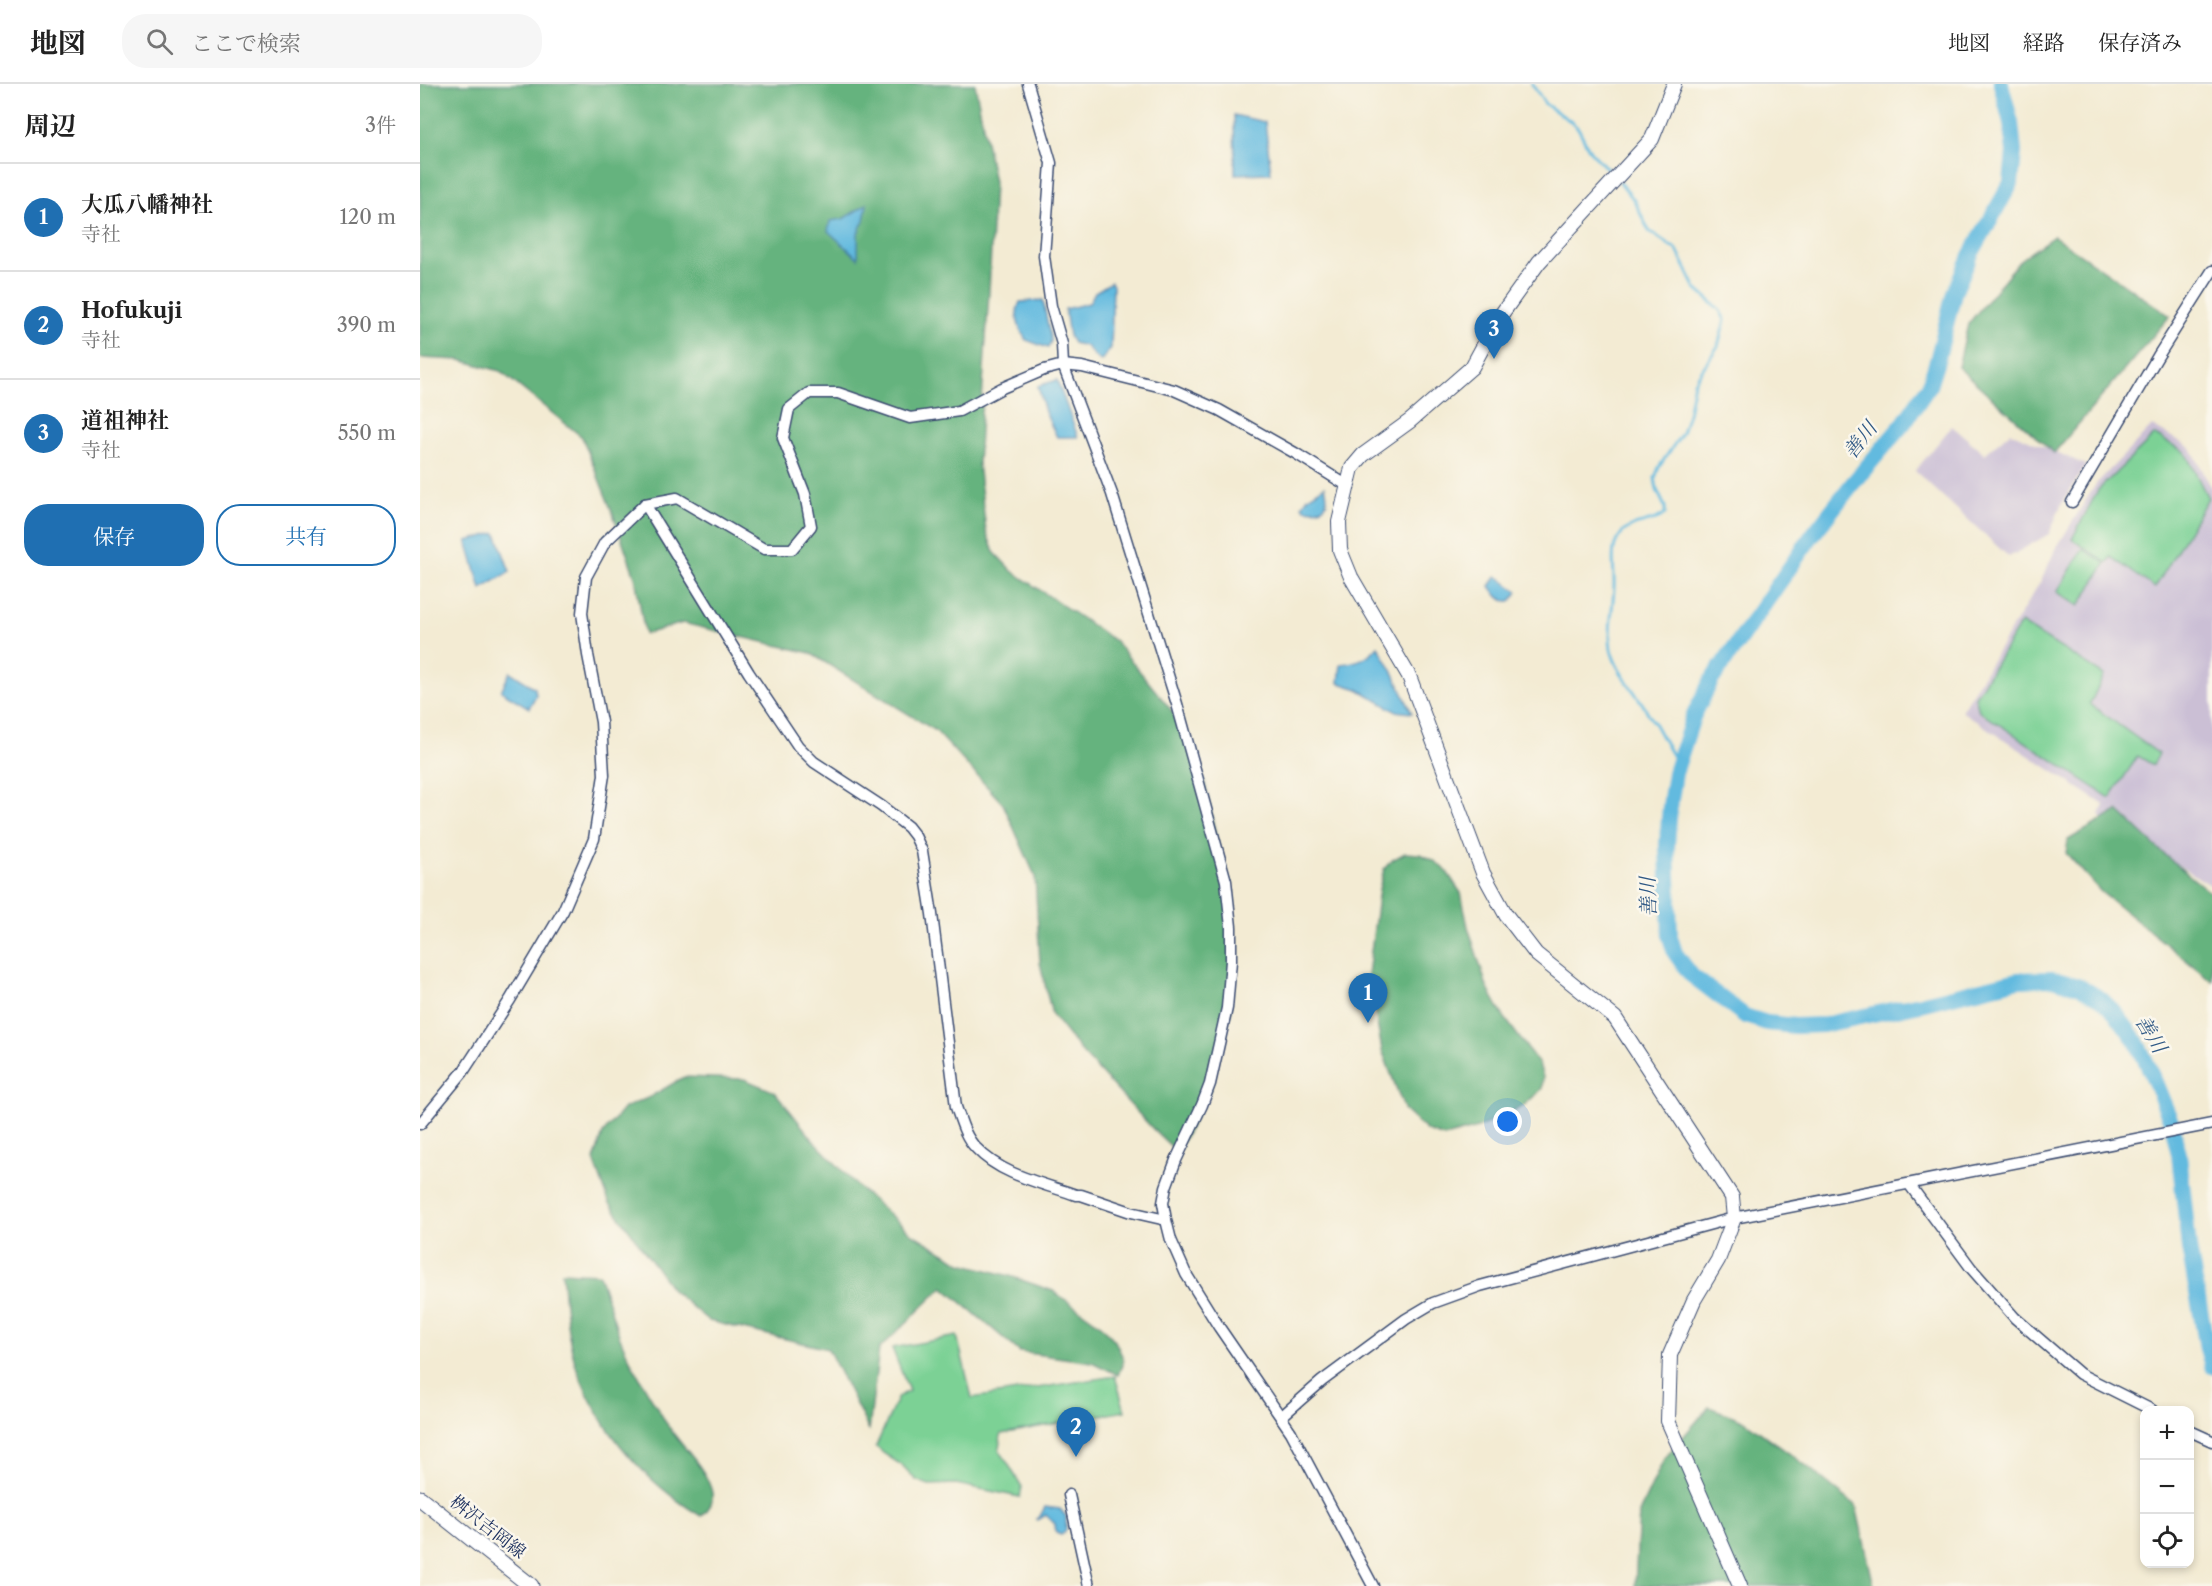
<!DOCTYPE html>
<html lang="ja">
<head>
<meta charset="utf-8">
<style>
  :root { --surface:#fff; --page:#f6f6f6; --text:#222; --muted:#767676; --line:#e0e0e0; --accent:#1f6fb2 }
  body { margin:0; font-family:"Libre Caslon Text","Noto Serif JP",serif; background:var(--page); color:var(--text) }
  .controls { position:absolute; right:18px; bottom:18px; display:grid; overflow:hidden; border-radius:12px; box-shadow:0 3px 9px #0003 }
  .controls button { width:54px; height:54px; display:grid; place-items:center; padding:0; border:0; border-bottom:2px solid var(--line); background:var(--surface); color:var(--text); font:30px sans-serif }
  .you { position:absolute; left:1088px; top:1038px; width:21px; height:21px; margin:-15px; border:4px solid #fff; border-radius:50%; background:#1a73e8; box-shadow:0 0 0 9px #1a73e833 }
  .badge { display:grid; place-items:center; width:39px; height:39px; border-radius:50%; background:var(--accent); color:#fff; font-size:20px; font-weight:700 }
  .pin { position:absolute; translate:-50% -50px; filter:drop-shadow(0 2px 3px #0008) }
  .pin::after { content:''; position:absolute; top:32px; width:21px; height:18px; background:inherit; clip-path:polygon(0 0,100% 0,50% 100%) }
  .list { margin:0; padding:0; list-style:none }
  h2 { display:flex; justify-content:space-between; align-items:center; height:78px; margin:0; padding:0 24px; font-size:26px }
  h2 small { font-size:20px; font-weight:400; color:var(--muted) }
  .list li { display:grid; grid-template-columns:39px 1fr auto; gap:18px; align-items:center; box-sizing:border-box; height:108px; padding:0 24px; border-top:2px solid var(--line) }
  .list b { display:block; font-size:22px; white-space:nowrap }
  .list p { margin:0; font-size:20px; white-space:nowrap; color:var(--muted) }
  .list em { font-size:20px; font-style:normal; color:var(--muted) }
  .actions { display:flex; gap:12px; padding:18px 24px }
  .actions a { flex:1; padding:14px 0; border:2px solid var(--accent); border-radius:24px; text-align:center; font-size:21px; color:var(--accent) }
  .actions .main { background:var(--accent); color:#fff }
  .icon { flex:none; width:33px; height:33px; fill:none; stroke:currentColor; stroke-width:2; stroke-linecap:round; stroke-linejoin:round }
  .map { position:relative; flex:none; width:1792px; height:1502px; overflow:hidden }
  header { display:flex; align-items:center; gap:36px; box-sizing:border-box; height:84px; padding:0 30px; background:var(--surface); border-bottom:2px solid var(--line) }
  header strong { font-size:28px }
  nav { display:flex; gap:33px; margin-inline-start:auto; font-size:21px }
  .search { width:420px; height:54px; background:var(--page); display:flex; align-items:center; gap:15px; box-sizing:border-box; padding:0 21px; border-radius:24px; color:var(--muted); font-size:22px }
  main { display:flex }
  aside { flex:1; background:var(--surface) }
  .map>svg:first-child { display:block }
  .industrial { fill:#cbbfd5 }
  .green { fill:#7cd195; stroke:#4c807a; stroke-width:1.5 }
  .forest { fill:#65b37e; stroke:#40716e; stroke-width:1.5 }
  .water { fill:#62badf; stroke:#3e749e; stroke-width:1.5 }
  .lines { fill:none; stroke-linecap:round; stroke-linejoin:round }
  .stream { stroke:#62badf; stroke-width:3 }
  .river { stroke:#62badf; stroke-width:16 }
  .minor-casing { stroke:#3b4b70; stroke-width:13 }
  .tertiary-casing { stroke:#3b4b70; stroke-width:16 }
  .secondary-casing { stroke:#3b4b70; stroke-width:17 }
  .minor { stroke:#fff; stroke-width:10 }
  .tertiary { stroke:#fff; stroke-width:14 }
  .secondary { stroke:#fff; stroke-width:15 }
  .labels { text-anchor:middle; stroke-width:5; stroke-linejoin:round; paint-order:stroke }
  .street-label { font-size:18px; fill:#1b2f5e; stroke:#fbf7ec }
  .water-label { font-size:20px; font-style:italic; fill:#305985; stroke:#fbf7ec }
</style>
</head>
<body>
<header>
<strong>地図</strong>
<div class="search"><svg class="icon" aria-label="search" viewBox="0 0 24 24"><circle cx="10" cy="10" r="6"/><path d="M15 15l6 6"/></svg>ここで検索</div>
<nav><a>地図</a><a>経路</a><a>保存済み</a></nav>
</header>
<main>
<aside>
<h2>周辺<small>3件</small></h2>
<ul class="list">
<li><span class="badge">1</span><div><b>大瓜八幡神社</b><p>寺社</p></div><em>120 m</em></li>
<li><span class="badge">2</span><div><b>Hofukuji</b><p>寺社</p></div><em>390 m</em></li>
<li><span class="badge">3</span><div><b>道祖神社</b><p>寺社</p></div><em>550 m</em></li>
</ul>
<div class="actions"><a class="main">保存</a><a>共有</a></div>
</aside>
<div class="map">
<svg width="1792" height="1502" viewBox="0 0 1792 1502">
  <rect width="100%" height="100%" fill="#fbf7ec"/>
  <filter id="ink" filterUnits="userSpaceOnUse"><feTurbulence type="fractalNoise" baseFrequency=".0167" numOctaves="2"/><feDisplacementMap in="SourceGraphic" scale="12" xChannelSelector="R" yChannelSelector="G"/><feConvolveMatrix kernelMatrix="1 2 1 2 8 2 1 2 1" color-interpolation-filters="sRGB"/></filter>
  <filter id="wash" filterUnits="userSpaceOnUse"><feTurbulence type="fractalNoise" baseFrequency=".008" numOctaves="4" result="noise"/><feDisplacementMap in="SourceGraphic" scale="24" xChannelSelector="R" yChannelSelector="G"/><feGaussianBlur stdDeviation="1.35" result="paint"/><feColorMatrix in="noise" values="0 0 0 0 0 0 0 0 0 0 0 0 0 0 0 0 0 1.4 0 .05"/><feComposite in="paint" operator="in"/></filter>
  <g filter="url(#wash)">
    <rect width="100%" height="100%" fill="#f3ebd3"/>
    <g class="industrial">
      <polygon points="1532,342 1565,370 1590,348 1666,381 1642,419 1629,450 1589,473 1495,387"/>
      <polygon points="1732,342 1771,364 1792,405 1792,802 1679,732 1684,721 1541,627 1622,495 1635,466 1676,400"/>
    </g>
    <g class="green">
      <polygon points="1735,351 1765,368 1788,414 1735,504 1691,473 1687,479 1652,455 1678,406"/>
      <polygon points="1663,465 1686,479 1659,522 1637,508"/>
      <polygon points="1601,539 1684,591 1670,620 1739,670 1733,681 1718,672 1690,714 1559,627 1555,613"/>
      <polygon points="537,1252 552,1314 695,1292 705,1327 581,1350 579,1365 602,1403 600,1413 536,1400 509,1401 496,1396 483,1382 463,1369 456,1362 478,1313 489,1307 472,1264"/>
    </g>
    <g class="forest">
      <polygon points="0,0 555,0 574,98 569,208 558,379 566,447 574,468 592,487 695,557 752,627 785,699 811,825 811,927 789,1007 757,1068 733,1045 664,971 632,931 620,879 615,792 583,720 516,647 390,569 263,539 225,550 215,493 193,430 162,353 80,287 40,276 0,274"/>
      <polygon points="1634,152 1750,232 1634,369 1538,283 1548,240 1601,175"/>
      <polygon points="1698,727 1746,772 1792,810 1792,897 1681,808 1646,769 1648,756"/>
      <polygon points="985,769 1000,770 1013,776 1025,785 1041,809 1048,843 1067,903 1082,930 1119,980 1123,993 1122,1005 1103,1022 1058,1044 1024,1053 1007,1047 985,1027 962,966 948,891 959,805 964,785 972,776"/>
      <polygon points="264,993 324,995 355,1008 394,1057 438,1103 491,1149 541,1179 590,1192 633,1207 682,1242 695,1257 704,1276 698,1291 672,1278 600,1268 523,1203 459,1265 449,1346 408,1265 289,1237 253,1207 189,1118 174,1076 183,1049 204,1024 230,1013"/>
      <path d="M142,1188L179,1190C186,1210 192,1231 199,1251C211,1282 230,1312 247,1340C260,1362 284,1381 291,1405C295,1417 290,1425 281,1432C227,1400 181,1348 158,1288C147,1257 145,1221 142,1188Z"/>
      <polygon points="1289,1323 1323,1336 1388,1383 1436,1422 1454,1502 1215,1502 1219,1429 1244,1375"/>
    </g>
    <g class="water">
      <polygon points="814,31 845,38 851,89 815,90"/>
      <polygon points="447,120 444,136 438,149 438,174 408,147 410,137 423,135"/>
      <polygon points="691,198 693,202 691,264 681,277 675,273 666,262 653,259 649,252 645,225 669,219 675,208"/>
      <path d="M623,216L631,257L628,264L606,256C599,244 593,231 600,218Z"/>
      <polygon points="637,296 658,353 637,353 625,328 618,302"/>
      <path d="M905,402C910,421 906,428 885,425L882,422L888,413Z"/>
      <polygon points="76,449 90,488 61,505 47,457"/>
      <path d="M1077,492L1098,508L1091,517C1079,518 1076,510 1070,502Z"/>
      <path d="M958,562L974,590L992,629L975,627L938,605L919,599L921,580C938,578 947,575 958,562Z"/>
      <polygon points="90,588 115,604 116,611 109,624 81,607"/>
      <polygon points="625,1423 640,1425 646,1432 646,1446 641,1451 636,1449 635,1440 626,1431 618,1436 616,1435 620,1432"/>
    </g>
    <g class="lines">
      <g class="stream">
        <polyline points="1112,0 1125,20 1149,36 1158,44 1170,67 1193,91"/>
        <path d="M1200,98L1214,116L1229,147L1257,166L1276,205L1299,225L1305,236L1298,262L1274,298L1268,330L1262,349L1239,383L1235,394L1237,406L1245,423V430C1233,440 1214,437 1203,448C1189,462 1194,478 1194,496C1195,519 1187,542 1191,565C1196,588 1217,609 1228,629C1239,646 1247,664 1258,681"/>
      </g>
      <polyline class="river" points="1581,0 1591,39 1594,68 1591,99 1551,170 1534,209 1517,277 1509,302 1484,339 1433,399 1391,453 1291,597 1273,633 1255,689 1250,722 1247,761 1250,853 1255,869 1271,891 1325,932 1347,939 1375,942 1403,941 1500,920 1598,896 1632,895 1659,902 1681,915 1697,931 1716,957 1731,988 1752,1040 1759,1070 1769,1164 1787,1264 1792,1282"/>
    </g>
  </g>
  <g filter="url(#ink)">
    <g class="lines">
      <g class="minor-casing">
        <g id="minor">
          <polyline points="608,0 631,79 624,172 631,222 642,260 643,281 692,410 757,620 806,797 811,843 811,877 807,924 790,1000 782,1021 756,1076 746,1103 743,1119 746,1136 751,1156 766,1190 799,1243 871,1348 953,1502"/>
          <polyline points="1652,418 1738,272 1792,187"/>
          <path d="M225,420L329,589L378,662L394,678L461,722L488,743L495,752L502,767L512,830L536,1023C541,1037 545,1053 556,1064C581,1091 622,1099 656,1111H661L711,1128L746,1136"/>
          <polyline points="0,1040 43,988 90,916 143,827 174,755 184,691 181,638 168,571 162,529 166,493 185,458 225,420 257,414 344,465 372,465 391,442 385,410 363,354 369,325 389,309 418,309 490,334 539,327 582,304 624,286 643,281 662,283 754,306 799,326 875,369 928,402"/>
          <polyline points="1489,1100 1551,1184 1595,1234 1660,1290 1732,1326"/>
          <polyline points="861,1333 902,1297 986,1235 1013,1219 1060,1202 1314,1134 1792,1040"/>
          <polyline points="1770,1347 1792,1357"/>
          <polyline points="649,1411 669,1502"/>
        </g>
      </g>
      <g class="tertiary-casing">
        <polyline id="tertiary" points="1254,0 1232,55 1119,178 1078,235 1052,283 990,337 943,371 932,384 919,438 920,466 931,493 989,592 1063,789 1086,831 1116,870 1195,934 1312,1113 1314,1134 1298,1176 1274,1216 1250,1271 1248,1337 1320,1502"/>
      </g>
      <g class="secondary-casing">
        <polyline id="secondary" points="0,1414 111,1502"/>
      </g>
      <use href="#minor" class="minor"/>
      <use href="#tertiary" class="tertiary"/>
      <use href="#secondary" class="secondary"/>
    </g>
  </g>
  <g class="labels">
    <g class="street-label">
      <text transform="translate(68 1443) rotate(38)" y="6">桝沢吉岡線</text>
    </g>
    <g class="water-label">
      <text transform="translate(1440 356) rotate(-52)" y="7">善川</text>
      <text transform="translate(1228 813) rotate(-92)" y="7">善川</text>
      <text transform="translate(1731 950) rotate(59)" y="7">善川</text>
    </g>
  </g>
</svg>
<div class="controls">
<button>+</button>
<button>−</button>
<button><svg class="icon" aria-label="locate" viewBox="0 0 24 24"><circle cx="12" cy="12" r="6"/><path d="M12 2v4M12 18v4M2 12h4M18 12h4"/></svg></button>
</div>
<div class="you"></div>
<div class="pin badge" style="left:948px;top:939px">1</div>
<div class="pin badge" style="left:656px;top:1373px">2</div>
<div class="pin badge" style="left:1074px;top:275px">3</div>
</div>
</main>
</body>
</html>
